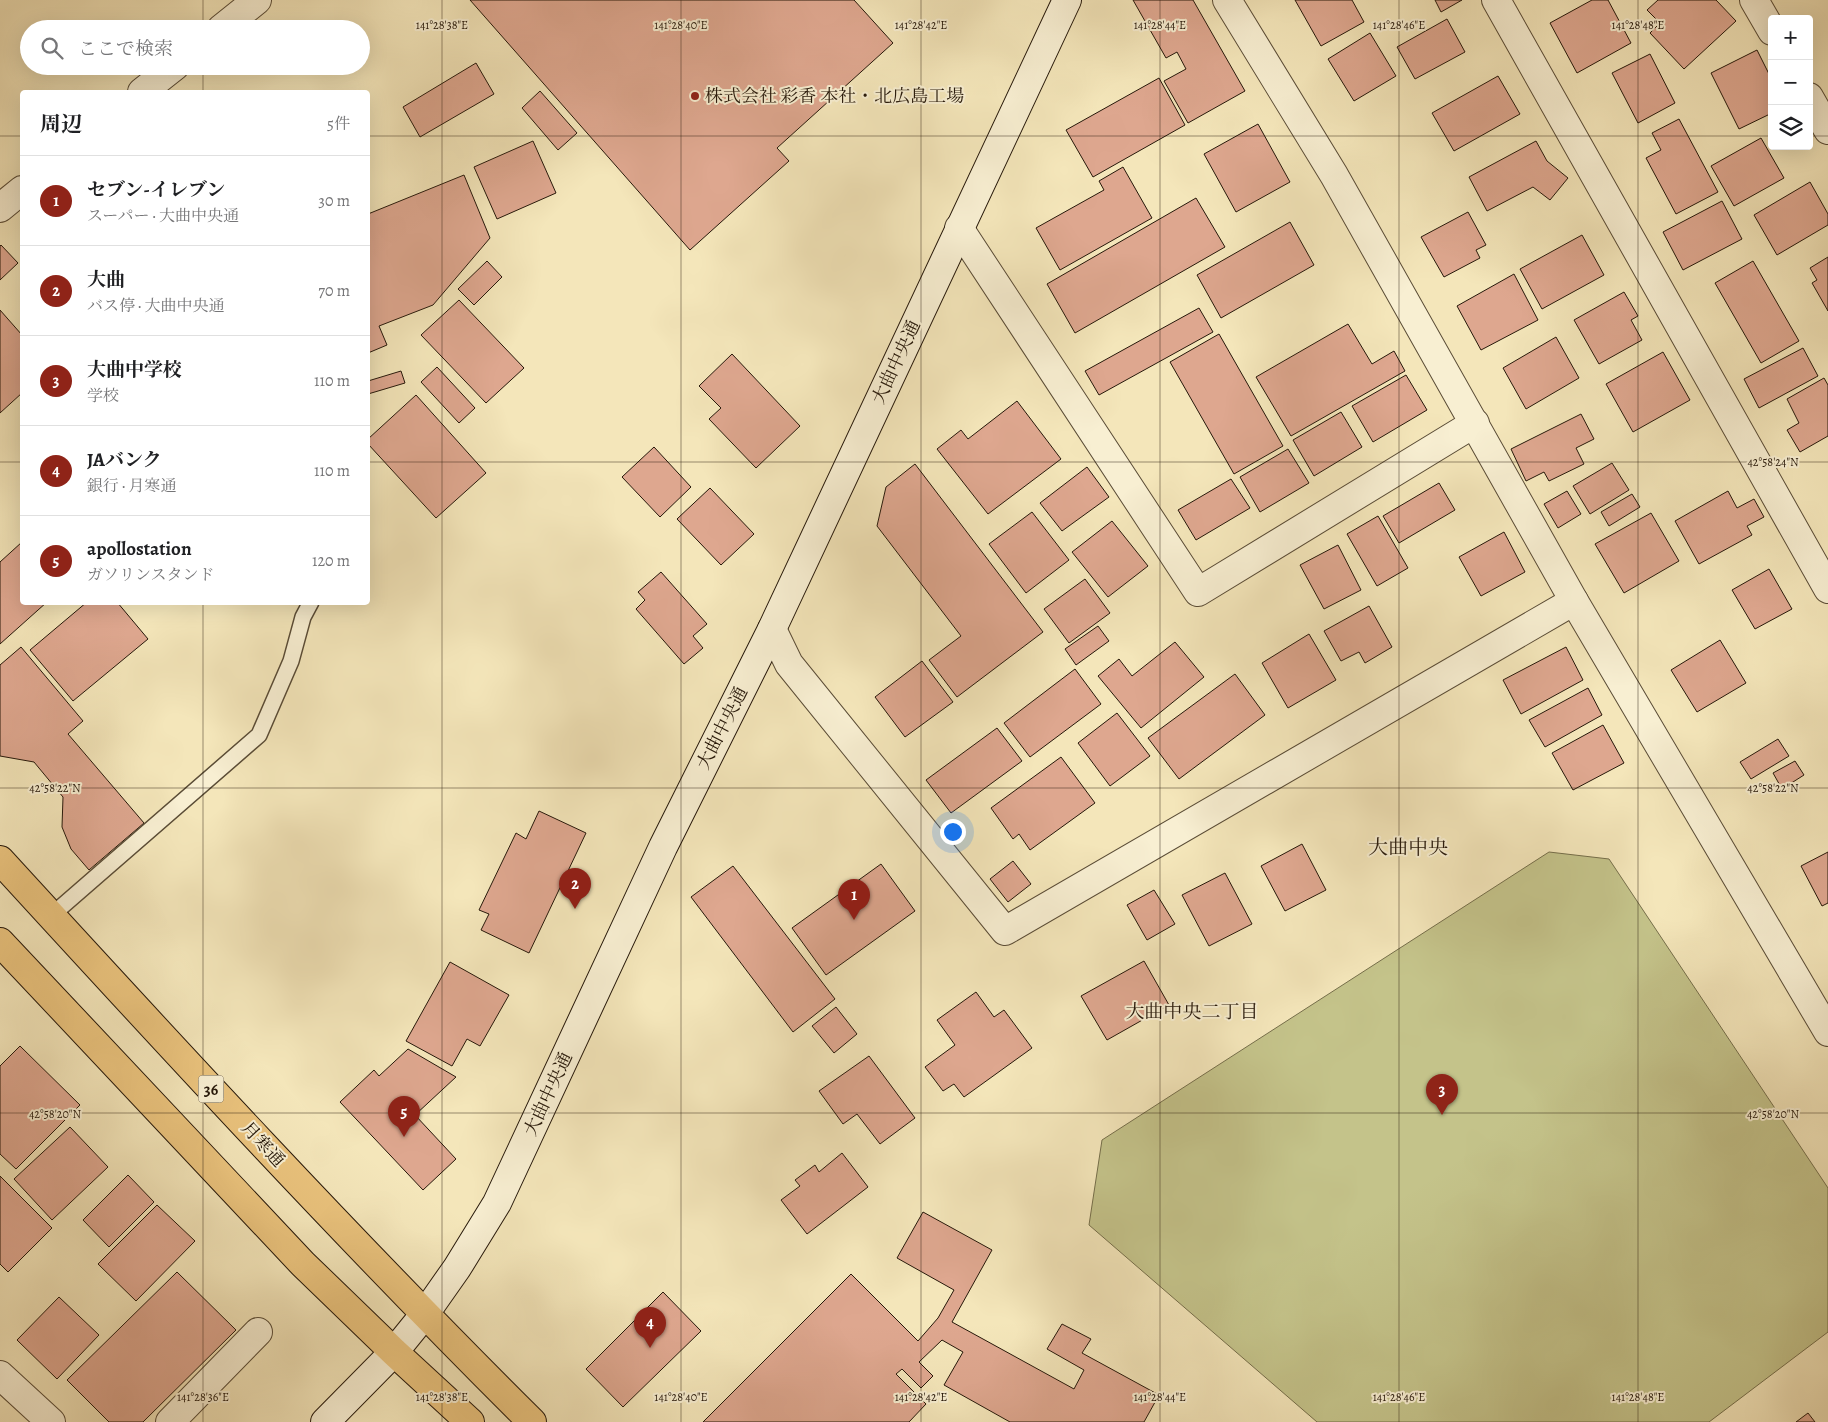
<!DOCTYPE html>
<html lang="ja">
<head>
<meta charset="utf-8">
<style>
  :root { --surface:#fff; --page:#f6f6f6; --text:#202124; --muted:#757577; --line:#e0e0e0; --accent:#8f2418 }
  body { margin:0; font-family:Alegreya,"Noto Serif JP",serif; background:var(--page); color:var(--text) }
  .controls { position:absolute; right:15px; top:15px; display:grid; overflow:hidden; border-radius:5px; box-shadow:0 5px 20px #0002 }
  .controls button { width:45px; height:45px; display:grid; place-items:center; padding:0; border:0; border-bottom:1px solid var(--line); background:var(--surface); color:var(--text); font:25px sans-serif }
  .you { position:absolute; left:952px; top:831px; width:18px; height:18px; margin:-12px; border:4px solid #fff; border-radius:50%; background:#1a73e8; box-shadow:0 0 0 8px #1a73e833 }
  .badge { display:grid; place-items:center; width:32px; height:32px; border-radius:50%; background:var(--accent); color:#fff; font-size:16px; font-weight:700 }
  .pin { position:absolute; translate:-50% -41px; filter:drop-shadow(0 1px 2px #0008) }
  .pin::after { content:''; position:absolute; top:26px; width:18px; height:15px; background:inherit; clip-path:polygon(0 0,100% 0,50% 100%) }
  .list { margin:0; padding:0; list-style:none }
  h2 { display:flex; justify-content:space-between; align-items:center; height:65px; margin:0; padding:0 20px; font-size:21px }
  h2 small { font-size:16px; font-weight:400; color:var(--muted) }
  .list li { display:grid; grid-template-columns:32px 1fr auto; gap:15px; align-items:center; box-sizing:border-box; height:90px; padding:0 20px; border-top:1px solid var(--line) }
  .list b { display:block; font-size:19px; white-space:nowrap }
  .list p { margin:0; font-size:16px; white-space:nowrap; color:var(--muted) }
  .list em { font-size:16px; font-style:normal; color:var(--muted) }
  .icon { flex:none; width:28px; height:28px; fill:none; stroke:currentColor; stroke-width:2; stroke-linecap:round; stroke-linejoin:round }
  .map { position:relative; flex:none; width:1828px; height:1422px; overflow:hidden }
  .search { position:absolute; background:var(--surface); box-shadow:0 5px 20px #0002; left:20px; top:20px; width:350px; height:55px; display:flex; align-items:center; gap:12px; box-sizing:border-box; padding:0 18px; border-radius:28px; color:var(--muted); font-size:19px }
  .panel { position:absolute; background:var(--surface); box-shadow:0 5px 20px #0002; left:20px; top:90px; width:350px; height:515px; border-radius:5px }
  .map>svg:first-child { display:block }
  .park { fill:#c4c38a; stroke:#756e4a }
  .building { fill:#dea78f; stroke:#26180a }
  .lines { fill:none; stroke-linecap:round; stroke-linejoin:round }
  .service-casing { stroke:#5a4c36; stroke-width:18 }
  .minor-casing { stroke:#5a4c36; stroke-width:30 }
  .secondary-casing { stroke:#26180a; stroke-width:30 }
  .trunk-casing { stroke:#26180a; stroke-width:30 }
  .service { stroke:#f8efd2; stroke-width:15 }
  .minor { stroke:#f8efd2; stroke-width:28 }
  .secondary { stroke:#f8efd2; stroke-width:28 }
  .trunk { stroke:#eac37d; stroke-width:28 }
  .ticks { fill:none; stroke:#26180a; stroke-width:1; stroke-opacity:0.45 }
  .poi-dot { fill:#8f2418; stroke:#f8efd2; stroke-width:2 }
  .labels { text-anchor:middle; stroke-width:4; stroke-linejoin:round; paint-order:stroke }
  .shield { fill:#f8efd2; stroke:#655846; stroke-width:1 }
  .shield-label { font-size:16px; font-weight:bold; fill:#26180a }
  .poi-label { font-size:18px; fill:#26180a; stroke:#f8efd2; text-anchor:start }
  .street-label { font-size:18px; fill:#26180a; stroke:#f8efd2 }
  .neighbourhood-label { font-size:19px; fill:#26180a; stroke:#f8efd2 }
  .quarter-label { font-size:20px; fill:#26180a; stroke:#f8efd2 }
  .ticks-label { font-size:12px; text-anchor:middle; fill:#26180a; stroke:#f8efd2; stroke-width:4; stroke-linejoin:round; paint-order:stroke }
</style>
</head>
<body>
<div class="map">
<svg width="1828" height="1422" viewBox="0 0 1828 1422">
  <rect width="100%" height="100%" fill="#f4e6ba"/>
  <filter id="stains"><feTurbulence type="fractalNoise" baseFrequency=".004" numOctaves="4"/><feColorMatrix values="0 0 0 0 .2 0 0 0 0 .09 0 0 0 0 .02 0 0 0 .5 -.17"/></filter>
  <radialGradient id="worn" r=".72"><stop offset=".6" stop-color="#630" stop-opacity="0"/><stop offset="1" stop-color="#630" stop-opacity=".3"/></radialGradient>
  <polygon class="park" points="1549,852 1609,859 1828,1188 1828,1332 1709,1422 1317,1422 1089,1225 1102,1140"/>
  <g class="building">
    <polygon points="470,0 854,0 893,43 777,148 789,161 690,250"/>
    <polygon points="1133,0 1193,0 1245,91 1188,123 1164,81 1186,69 1177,52 1166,58"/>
    <polygon points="1295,0 1352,0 1364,22 1321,46"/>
    <polygon points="1435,0 1462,0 1441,12"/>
    <polygon points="1592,0 1608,0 1631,43 1577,73 1550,23"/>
    <polygon points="1658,0 1716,0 1736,21 1684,69 1650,33 1660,23 1647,10"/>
    <polygon points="1447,19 1465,52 1415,79 1397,47"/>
    <polygon points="1370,33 1396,76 1354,101 1328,59"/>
    <polygon points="1757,50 1772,80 1772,113 1739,129 1711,73"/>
    <polygon points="1650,54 1675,103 1638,123 1612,73"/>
    <polygon points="476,63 494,94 420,137 403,107"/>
    <polygon points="1498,76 1520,114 1454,151 1432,113"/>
    <polygon points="1159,78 1185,125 1093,177 1066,130"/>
    <polygon points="540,91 577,133 558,150 522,108"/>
    <polygon points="1679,119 1718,192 1676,214 1646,158 1661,150 1652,133"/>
    <polygon points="1258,124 1290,182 1236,212 1204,154"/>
    <polygon points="1761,138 1784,178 1734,206 1711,166"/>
    <polygon points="533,141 556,193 497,219 474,167"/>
    <polygon points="1536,141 1547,161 1568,178 1550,200 1533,187 1487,211 1469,177"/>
    <polygon points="1123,167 1152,218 1060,270 1036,228 1104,190 1099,181"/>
    <polygon points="464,175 490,238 433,305 379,326 387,345 368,353 368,214"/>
    <polygon points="1810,182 1828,214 1828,225 1777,255 1754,215"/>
    <polygon points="1196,198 1225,247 1075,333 1047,284"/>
    <polygon points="1722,201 1742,239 1683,270 1663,232"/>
    <polygon points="1468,212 1486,245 1476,250 1480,258 1444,277 1421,237"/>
    <polygon points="1290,222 1314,265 1221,318 1197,275"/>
    <polygon points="1582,235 1604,275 1542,309 1520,269"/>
    <polygon points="1,245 18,263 0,280 0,246"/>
    <polygon points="1828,257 1828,311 1812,283 1817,280 1810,268"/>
    <polygon points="487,261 502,277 474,305 458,289"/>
    <polygon points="1753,261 1799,341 1761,363 1715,283"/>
    <polygon points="1514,274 1538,320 1481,350 1457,306"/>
    <polygon points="1624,292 1638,316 1631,320 1642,340 1599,364 1574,320"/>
    <polygon points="459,300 524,368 486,403 421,335"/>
    <polygon points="1199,308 1213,332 1099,395 1085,371"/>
    <polygon points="0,310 22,335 22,393 0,413"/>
    <polygon points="1348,324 1372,364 1394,351 1405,371 1291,436 1256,377"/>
    <polygon points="1219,334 1283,446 1234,474 1170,362"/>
    <polygon points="1556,337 1579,378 1526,409 1503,368"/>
    <polygon points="1803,348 1818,376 1759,408 1744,379"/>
    <polygon points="1663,352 1690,400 1633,432 1606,384"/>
    <polygon points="732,354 800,426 756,468 709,419 721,408 699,386"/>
    <polygon points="437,367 475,408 459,423 421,382"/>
    <polygon points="401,371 405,383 368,394 368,381"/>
    <polygon points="1406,375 1427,410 1373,442 1352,406"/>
    <polygon points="1824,378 1828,385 1828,436 1800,452 1787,430 1799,423 1787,399"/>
    <polygon points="416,395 486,473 436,518 368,444 368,439"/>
    <polygon points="1017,401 1061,459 988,514 937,449 961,430 968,439"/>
    <polygon points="1341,412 1362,447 1314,476 1293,440"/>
    <polygon points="1581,414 1594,439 1576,448 1584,464 1549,481 1544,472 1526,481 1511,449"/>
    <polygon points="654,447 691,487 660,517 622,477"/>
    <polygon points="1288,449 1309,483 1260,512 1240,477"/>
    <polygon points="1612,463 1629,490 1590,514 1573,486"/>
    <polygon points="915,464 1043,632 957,697 929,660 961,636 877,526 886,487"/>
    <polygon points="1087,467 1109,497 1062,531 1040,503"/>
    <polygon points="1231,479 1250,508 1196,540 1178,510"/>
    <polygon points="1439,483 1455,510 1399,543 1383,516"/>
    <polygon points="710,488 754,534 721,565 677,519"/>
    <polygon points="1567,491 1581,514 1558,528 1544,504"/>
    <polygon points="1728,491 1737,508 1754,499 1764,517 1747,526 1752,535 1699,564 1675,521"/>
    <polygon points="1632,494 1640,507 1609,526 1601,512"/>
    <polygon points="1032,512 1069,560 1026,593 989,544"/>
    <polygon points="1651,513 1679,561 1624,593 1595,544"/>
    <polygon points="1378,516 1408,568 1377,586 1347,534"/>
    <polygon points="1112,521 1148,566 1108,597 1072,552"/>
    <polygon points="1504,532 1525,572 1481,596 1459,557"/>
    <polygon points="22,542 22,602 47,602 0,644 0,562"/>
    <polygon points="1338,545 1361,590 1324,609 1300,565"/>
    <polygon points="1769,569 1792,609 1755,629 1732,590"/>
    <polygon points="661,572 707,624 693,636 703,648 684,664 636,609 645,600 638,592"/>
    <polygon points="1085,579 1110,613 1069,643 1044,609"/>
    <polygon points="87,602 117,602 148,639 73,701 30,650"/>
    <polygon points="1369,606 1392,647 1365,663 1359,652 1341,661 1324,631"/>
    <polygon points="1098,626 1109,641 1076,665 1065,649"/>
    <polygon points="1309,634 1336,680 1288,708 1262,663"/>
    <polygon points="1720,640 1746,683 1697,712 1671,670"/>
    <polygon points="1175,642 1204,677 1141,728 1098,676 1119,659 1132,676"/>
    <polygon points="21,647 83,721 68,734 144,823 89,870 71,849 62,827 63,797 34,762 0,756 0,665"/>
    <polygon points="1566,647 1583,680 1521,714 1503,680"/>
    <polygon points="922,661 953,702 905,737 875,697"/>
    <polygon points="1075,669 1101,704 1030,757 1004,723"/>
    <polygon points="1235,674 1265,715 1179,779 1148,738"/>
    <polygon points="1588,688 1602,715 1545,747 1529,720"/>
    <polygon points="1117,713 1150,756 1110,786 1078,743"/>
    <polygon points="1603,725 1624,763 1573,790 1552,753"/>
    <polygon points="997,728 1022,761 951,813 926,780"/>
    <polygon points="1778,739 1789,756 1751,779 1740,762"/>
    <polygon points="1061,757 1095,803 1030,850 1019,834 1013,839 991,808"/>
    <polygon points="1795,761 1804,775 1782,789 1773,773"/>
    <polygon points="539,811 586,833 529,953 481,930 489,914 479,910 516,833 526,839"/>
    <polygon points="1302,844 1326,890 1285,911 1261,866"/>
    <polygon points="1828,852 1828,903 1822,906 1801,866"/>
    <polygon points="1013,861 1031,884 1008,902 990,879"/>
    <polygon points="881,864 915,911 826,975 792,928"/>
    <polygon points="733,866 835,999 793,1032 691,897"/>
    <polygon points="1225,873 1252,924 1209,946 1182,895"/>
    <polygon points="1154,890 1175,924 1147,940 1127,905"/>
    <polygon points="1144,961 1169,1005 1107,1040 1081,996"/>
    <polygon points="450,962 509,995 480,1046 467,1039 452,1066 406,1041"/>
    <polygon points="976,992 994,1017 1004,1010 1032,1048 964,1097 954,1084 943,1091 925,1067 955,1045 937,1020"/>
    <polygon points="836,1007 857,1034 834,1053 812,1026"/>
    <polygon points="20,1046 80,1105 16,1169 0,1154 0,1066"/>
    <polygon points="408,1049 456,1077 415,1115 456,1159 423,1190 340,1102 374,1070 379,1076"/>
    <polygon points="869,1056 915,1118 880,1144 857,1114 843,1124 819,1091"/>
    <polygon points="70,1127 108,1167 52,1220 14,1179"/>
    <polygon points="842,1153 868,1187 807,1234 781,1200 800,1186 795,1180 815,1165 819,1172"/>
    <polygon points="128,1175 154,1202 109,1247 83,1220"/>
    <polygon points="0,1176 52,1228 8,1272 0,1264"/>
    <polygon points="157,1205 195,1241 136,1301 98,1264"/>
    <polygon points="923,1212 992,1250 952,1322 1074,1389 1084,1370 1047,1349 1062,1324 1091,1339 1082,1353 1159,1395 1144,1422 1010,1422 944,1385 963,1352 942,1340 919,1362 933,1376 921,1388 902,1369 896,1374 926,1404 909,1422 703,1422 851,1274 918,1341 938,1318 954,1290 897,1258"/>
    <polygon points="177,1272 236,1330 143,1422 109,1422 67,1380"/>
    <polygon points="663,1292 701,1331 623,1407 586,1369"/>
    <polygon points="59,1297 99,1335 57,1379 17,1340"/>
    <polygon points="1808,1413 1815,1422 1796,1422"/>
  </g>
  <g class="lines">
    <g class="service-casing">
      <polyline id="service" points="52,915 259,735 291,661 303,617 311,602"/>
    </g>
    <g class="minor-casing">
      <g id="minor">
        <polyline points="1227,0 1334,175 1574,601 1828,1032"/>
        <polyline points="1496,0 1828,589"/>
        <polyline points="1754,0 1772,31"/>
        <polyline points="221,29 257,0"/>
        <polyline points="142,92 175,66"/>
        <polyline points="1809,97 1828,130"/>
        <polyline points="0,208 22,190"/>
        <polyline points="959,228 1198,592 1475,423"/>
        <polyline points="772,629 789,664 1005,931 1574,601"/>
        <polyline points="0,1375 51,1422"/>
        <polyline points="170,1422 258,1332"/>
      </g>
    </g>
    <g class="secondary-casing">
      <polyline id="secondary" points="325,1422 394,1352 424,1315 457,1268 497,1203 663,847 772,629 1067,0"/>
    </g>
    <g class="trunk-casing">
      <g id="trunk">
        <path d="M0,860C174,1050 349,1240 532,1422"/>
        <polyline points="0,942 303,1264 394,1352 470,1422"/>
      </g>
    </g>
    <use href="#service" class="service"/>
    <use href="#minor" class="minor"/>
    <use href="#secondary" class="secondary"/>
    <use href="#trunk" class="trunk"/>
  </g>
  <path class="ticks" d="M203,0V29M442,0V1422M681,0V1422M921,0V1422M1160,0V1422M1399,0V1422M1638,0V1422M203,66V92M0,136H22M368,136H1772M1809,136H1828M0,462H22M368,462H1828M203,602V1422M0,788H1828M0,1113H1828"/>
  <circle class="poi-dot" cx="695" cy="96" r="5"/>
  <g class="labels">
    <rect class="shield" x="198.5" y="1075.5" width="25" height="27" rx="4"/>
    <g class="shield-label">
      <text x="211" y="1095">36</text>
    </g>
    <g class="poi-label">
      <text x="705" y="102">株式会社 彩香 本社・北広島工場</text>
    </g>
    <g class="street-label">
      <text transform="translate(896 362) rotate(-65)" y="6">大曲中央通</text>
      <text transform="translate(722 728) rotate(-63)" y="6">大曲中央通</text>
      <text transform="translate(548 1094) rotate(-65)" y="6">大曲中央通</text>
      <text transform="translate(263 1144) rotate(47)" y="6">月寒通</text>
    </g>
    <g class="neighbourhood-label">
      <text x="1192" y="1018">大曲中央二丁目</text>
    </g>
    <g class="quarter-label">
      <text x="1408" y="854">大曲中央</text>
    </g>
  </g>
  <g class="ticks-label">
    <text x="442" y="29">141°28'38"E</text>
    <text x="681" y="29">141°28'40"E</text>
    <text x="921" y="29">141°28'42"E</text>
    <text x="1160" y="29">141°28'44"E</text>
    <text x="1399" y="29">141°28'46"E</text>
    <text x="1638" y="29">141°28'48"E</text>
    <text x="1773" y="466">42°58'24"N</text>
    <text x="55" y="792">42°58'22"N</text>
    <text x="1773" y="792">42°58'22"N</text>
    <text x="55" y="1118">42°58'20"N</text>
    <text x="1773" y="1118">42°58'20"N</text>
    <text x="203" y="1401">141°28'36"E</text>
    <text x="442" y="1401">141°28'38"E</text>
    <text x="681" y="1401">141°28'40"E</text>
    <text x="921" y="1401">141°28'42"E</text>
    <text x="1160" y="1401">141°28'44"E</text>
    <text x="1399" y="1401">141°28'46"E</text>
    <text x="1638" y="1401">141°28'48"E</text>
  </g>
  <rect width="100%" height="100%" filter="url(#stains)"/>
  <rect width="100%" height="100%" fill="url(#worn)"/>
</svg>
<div class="controls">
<button>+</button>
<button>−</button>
<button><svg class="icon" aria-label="layers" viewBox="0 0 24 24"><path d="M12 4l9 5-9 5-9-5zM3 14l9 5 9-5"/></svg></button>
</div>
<div class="you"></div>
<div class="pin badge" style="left:854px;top:920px">1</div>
<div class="pin badge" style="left:575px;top:909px">2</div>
<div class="pin badge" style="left:1442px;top:1115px">3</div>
<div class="pin badge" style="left:650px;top:1348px">4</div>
<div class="pin badge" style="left:404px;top:1137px">5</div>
<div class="search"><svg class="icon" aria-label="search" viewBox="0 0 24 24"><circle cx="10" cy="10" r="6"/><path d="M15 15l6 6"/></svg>ここで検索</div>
<section class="panel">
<h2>周辺<small>5件</small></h2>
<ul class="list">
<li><span class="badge">1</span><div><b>セブン-イレブン</b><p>スーパー · 大曲中央通</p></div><em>30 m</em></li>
<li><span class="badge">2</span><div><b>大曲</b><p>バス停 · 大曲中央通</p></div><em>70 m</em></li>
<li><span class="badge">3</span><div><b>大曲中学校</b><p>学校</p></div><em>110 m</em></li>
<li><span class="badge">4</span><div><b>JAバンク</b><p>銀行 · 月寒通</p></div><em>110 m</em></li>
<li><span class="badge">5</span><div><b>apollostation</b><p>ガソリンスタンド</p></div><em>120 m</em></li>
</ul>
</section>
</div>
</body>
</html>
